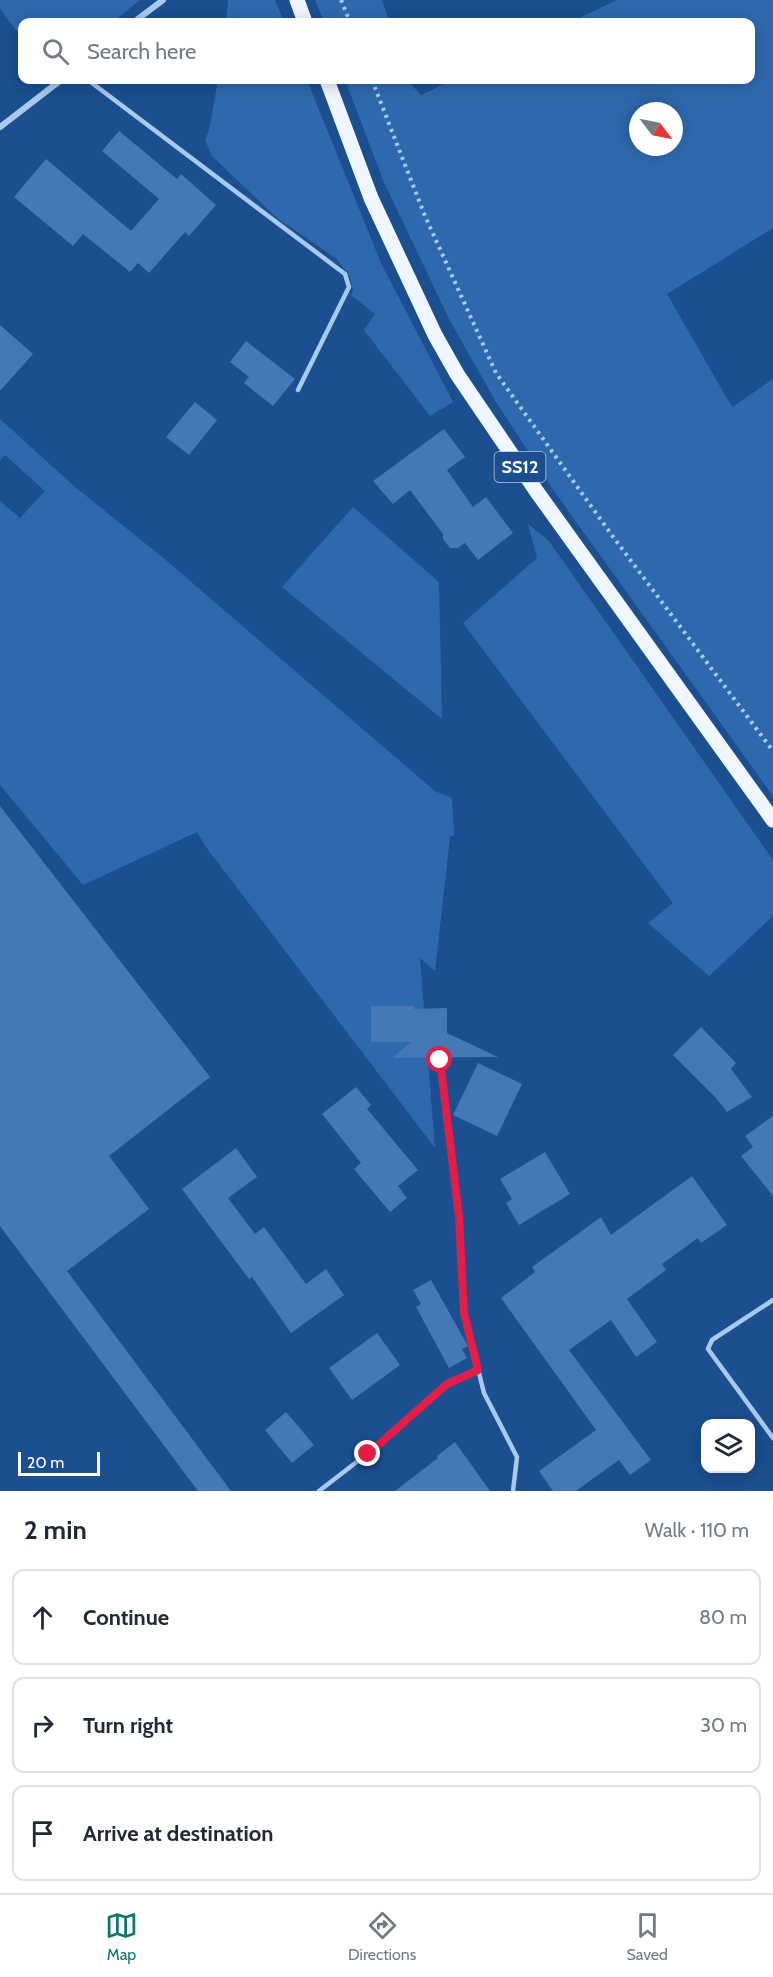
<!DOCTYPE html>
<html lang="en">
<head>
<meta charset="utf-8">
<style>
  :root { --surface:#fff; --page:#f2f2f3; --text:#1f2937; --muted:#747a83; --line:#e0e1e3; --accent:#0f766e }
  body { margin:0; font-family:Cabin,sans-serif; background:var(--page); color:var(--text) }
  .controls { position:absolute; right:18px; bottom:18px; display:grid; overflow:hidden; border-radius:12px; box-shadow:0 3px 15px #0003 }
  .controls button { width:54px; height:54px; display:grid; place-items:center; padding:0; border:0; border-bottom:2px solid var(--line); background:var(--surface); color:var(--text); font:30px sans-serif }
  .compass { position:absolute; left:629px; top:102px; width:54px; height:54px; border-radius:50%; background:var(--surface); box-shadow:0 3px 15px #0003; rotate:122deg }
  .scale { position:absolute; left:18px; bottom:15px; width:82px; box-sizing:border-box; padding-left:6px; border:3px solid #fff; border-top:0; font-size:16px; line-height:21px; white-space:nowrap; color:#fff; -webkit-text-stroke:4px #1b4f8f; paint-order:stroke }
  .stop { position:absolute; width:18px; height:18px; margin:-14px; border:4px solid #e11d48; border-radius:50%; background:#fff }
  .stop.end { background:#e11d48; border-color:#fff; box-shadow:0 2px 6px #0008 }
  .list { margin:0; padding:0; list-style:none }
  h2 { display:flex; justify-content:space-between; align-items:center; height:78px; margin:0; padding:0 24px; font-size:26px }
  h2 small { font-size:20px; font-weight:400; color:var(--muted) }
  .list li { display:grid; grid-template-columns:39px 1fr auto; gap:18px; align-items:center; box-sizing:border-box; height:96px; margin:0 12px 12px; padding:0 12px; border:2px solid var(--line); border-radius:12px }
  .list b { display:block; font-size:22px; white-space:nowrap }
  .list em { font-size:20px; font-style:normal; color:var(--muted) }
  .icon { flex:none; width:33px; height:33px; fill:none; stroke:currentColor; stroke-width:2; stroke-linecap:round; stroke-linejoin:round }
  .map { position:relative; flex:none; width:773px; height:1491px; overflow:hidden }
  .search { position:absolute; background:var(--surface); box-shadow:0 3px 15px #0003; left:18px; right:18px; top:18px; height:66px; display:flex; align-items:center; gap:15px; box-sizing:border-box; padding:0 21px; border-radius:12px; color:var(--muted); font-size:22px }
  .sheet { height:402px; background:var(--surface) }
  nav { display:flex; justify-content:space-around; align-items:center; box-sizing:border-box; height:84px; border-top:2px solid var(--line); background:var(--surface); font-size:16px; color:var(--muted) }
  nav a { display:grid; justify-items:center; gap:3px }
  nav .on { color:var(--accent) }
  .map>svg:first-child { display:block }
  .green { fill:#2e69ad; fill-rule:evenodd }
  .building { fill:#4478b7 }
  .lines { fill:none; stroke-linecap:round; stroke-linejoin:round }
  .path { stroke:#a9c9ee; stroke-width:4; stroke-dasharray:3 4.5; stroke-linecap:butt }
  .lane { stroke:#a9c9ee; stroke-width:4.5 }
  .street { stroke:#a9c9ee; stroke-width:6 }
  .primary { stroke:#f0f6ff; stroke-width:15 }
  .route { stroke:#e11d48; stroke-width:8 }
  .labels { text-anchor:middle; stroke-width:4.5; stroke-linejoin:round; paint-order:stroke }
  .shield { fill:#1b4f8f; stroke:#bbcadd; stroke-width:1.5 }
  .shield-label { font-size:18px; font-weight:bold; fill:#fff }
</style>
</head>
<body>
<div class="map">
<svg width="773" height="1491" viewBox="0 0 773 1491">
  <rect width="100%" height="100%" fill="#1b4f8f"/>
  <g class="green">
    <polygon points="0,0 140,0 113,22 22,22 22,38 0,9"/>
    <polygon points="228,0 275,0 284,22 226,22"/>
    <polygon points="315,0 382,0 389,22 324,22"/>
    <path d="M617,0H773V228L667,294L732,407L773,379V796L554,491L496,402L449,319L383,180L345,80H407L421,95L452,80H750V22H571ZM638,111H674V147H638Z"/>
    <polygon points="218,80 307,80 381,263 453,402 430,416 364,330 375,314 351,295 353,291 350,277 337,259 277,218 212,156 205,140 209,130"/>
    <polygon points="0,419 74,486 167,561 435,791 452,798 454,835 450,837 435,971 420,958 435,1148 206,847 197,832 83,885 0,785 0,501 20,518 45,491 5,455 0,460"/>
    <polygon points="353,507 439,582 442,719 282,587"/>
    <polygon points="528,524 549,541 773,860 773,916 709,976 648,923 673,903 463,623 537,558"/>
  </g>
  <g class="building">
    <polygon points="119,131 177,179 181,174 216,205 189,236 185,232 149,273 138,263 130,272 83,234 73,246 14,197 46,159 131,231 159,199 102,151"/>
    <polygon points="0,325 33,354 0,391"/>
    <polygon points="246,341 295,379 273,406 244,383 249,377 230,362"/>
    <polygon points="195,402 217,420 189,455 166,437"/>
    <polygon points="444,429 465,457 447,470 473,507 486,497 513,533 478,560 465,543 458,548 450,548 443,539 443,534 410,490 393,504 373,481"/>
    <polygon points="0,806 210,1077 109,1156 149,1209 67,1271 231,1491 198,1491 0,1226"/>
    <polygon points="371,1006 414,1006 414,1009 447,1008 447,1033 498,1057 392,1058 411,1042 371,1042"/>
    <polygon points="701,1027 736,1063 731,1069 752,1097 727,1112 716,1098 673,1055"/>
    <polygon points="478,1063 522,1084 497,1136 453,1115"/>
    <polygon points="356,1087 371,1105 367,1109 418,1170 398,1186 407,1198 390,1212 354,1169 361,1163 322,1114"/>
    <polygon points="773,1116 773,1196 741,1156 753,1147 745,1136"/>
    <polygon points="236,1148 257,1177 228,1198 255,1234 264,1227 306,1284 326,1269 344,1295 291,1333 252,1277 249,1279 182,1189"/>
    <polygon points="545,1152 570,1194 519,1225 506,1203 512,1199 500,1179"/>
    <polygon points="692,1176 727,1225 701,1243 698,1238 662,1264 666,1270 627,1299 657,1342 636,1357 611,1320 569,1350 651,1460 630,1475 619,1460 576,1491 553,1491 539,1471 596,1430 501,1298 535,1272 532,1267 601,1217 611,1235"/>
    <polygon points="431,1280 468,1346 462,1349 467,1358 449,1368 416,1307 421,1304 413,1290"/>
    <polygon points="377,1333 400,1365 352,1400 329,1368"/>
    <polygon points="286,1412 314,1445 292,1463 265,1430"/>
    <polygon points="455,1442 490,1491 395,1491 438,1458 437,1456"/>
  </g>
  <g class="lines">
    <g class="path">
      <polyline points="341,0 350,22"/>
      <polyline points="372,80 425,216 496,373 611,534 773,751"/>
    </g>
    <g class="lane">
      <polyline points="88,80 345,274 349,287 298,390"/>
      <polyline points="440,1061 459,1217 464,1313 484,1393 517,1457 513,1491"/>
      <polyline points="773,1300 712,1340 708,1349 773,1438"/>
      <polyline points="319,1491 367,1454 447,1384 478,1370"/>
    </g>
    <g class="street">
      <polyline points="134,22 163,0"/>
      <polyline points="0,127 61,80"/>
    </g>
    <g class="primary">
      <polyline points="297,0 305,22"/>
      <polyline points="327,80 371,198 435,335 457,374 537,492 773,820"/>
    </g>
  </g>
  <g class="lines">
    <polyline class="route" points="368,1454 447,1384 478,1370 464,1313 459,1217 440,1060"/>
  </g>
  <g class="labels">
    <rect class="shield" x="494.5" y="452" width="51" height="30" rx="4.5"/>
    <g class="shield-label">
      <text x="520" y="473">SS12</text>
    </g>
  </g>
</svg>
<div class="controls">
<button><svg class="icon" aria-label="layers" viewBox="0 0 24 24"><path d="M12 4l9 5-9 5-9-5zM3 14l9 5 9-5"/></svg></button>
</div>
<svg class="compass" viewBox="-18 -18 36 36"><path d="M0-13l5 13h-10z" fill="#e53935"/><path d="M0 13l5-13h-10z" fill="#747a83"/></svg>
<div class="scale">20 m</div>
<div class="stop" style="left:440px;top:1060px"></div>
<div class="stop end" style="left:368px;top:1454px"></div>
<div class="search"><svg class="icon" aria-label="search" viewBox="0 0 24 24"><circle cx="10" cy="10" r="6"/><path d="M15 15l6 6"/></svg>Search here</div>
</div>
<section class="sheet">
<h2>2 min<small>Walk · 110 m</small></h2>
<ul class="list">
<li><svg class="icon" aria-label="ahead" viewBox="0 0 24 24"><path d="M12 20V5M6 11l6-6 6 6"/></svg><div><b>Continue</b></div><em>80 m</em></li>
<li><svg class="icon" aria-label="right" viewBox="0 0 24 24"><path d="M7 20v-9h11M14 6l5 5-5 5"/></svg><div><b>Turn right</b></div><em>30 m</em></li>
<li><svg class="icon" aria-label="arrive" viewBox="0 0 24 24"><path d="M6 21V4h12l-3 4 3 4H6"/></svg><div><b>Arrive at destination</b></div></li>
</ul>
</section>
<nav>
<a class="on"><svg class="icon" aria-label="map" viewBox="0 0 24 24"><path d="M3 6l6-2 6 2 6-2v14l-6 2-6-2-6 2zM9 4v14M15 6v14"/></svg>Map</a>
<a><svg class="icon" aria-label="directions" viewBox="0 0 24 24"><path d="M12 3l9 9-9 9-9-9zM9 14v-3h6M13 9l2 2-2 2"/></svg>Directions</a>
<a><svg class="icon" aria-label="saved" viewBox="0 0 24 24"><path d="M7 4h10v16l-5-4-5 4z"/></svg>Saved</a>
</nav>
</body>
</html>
